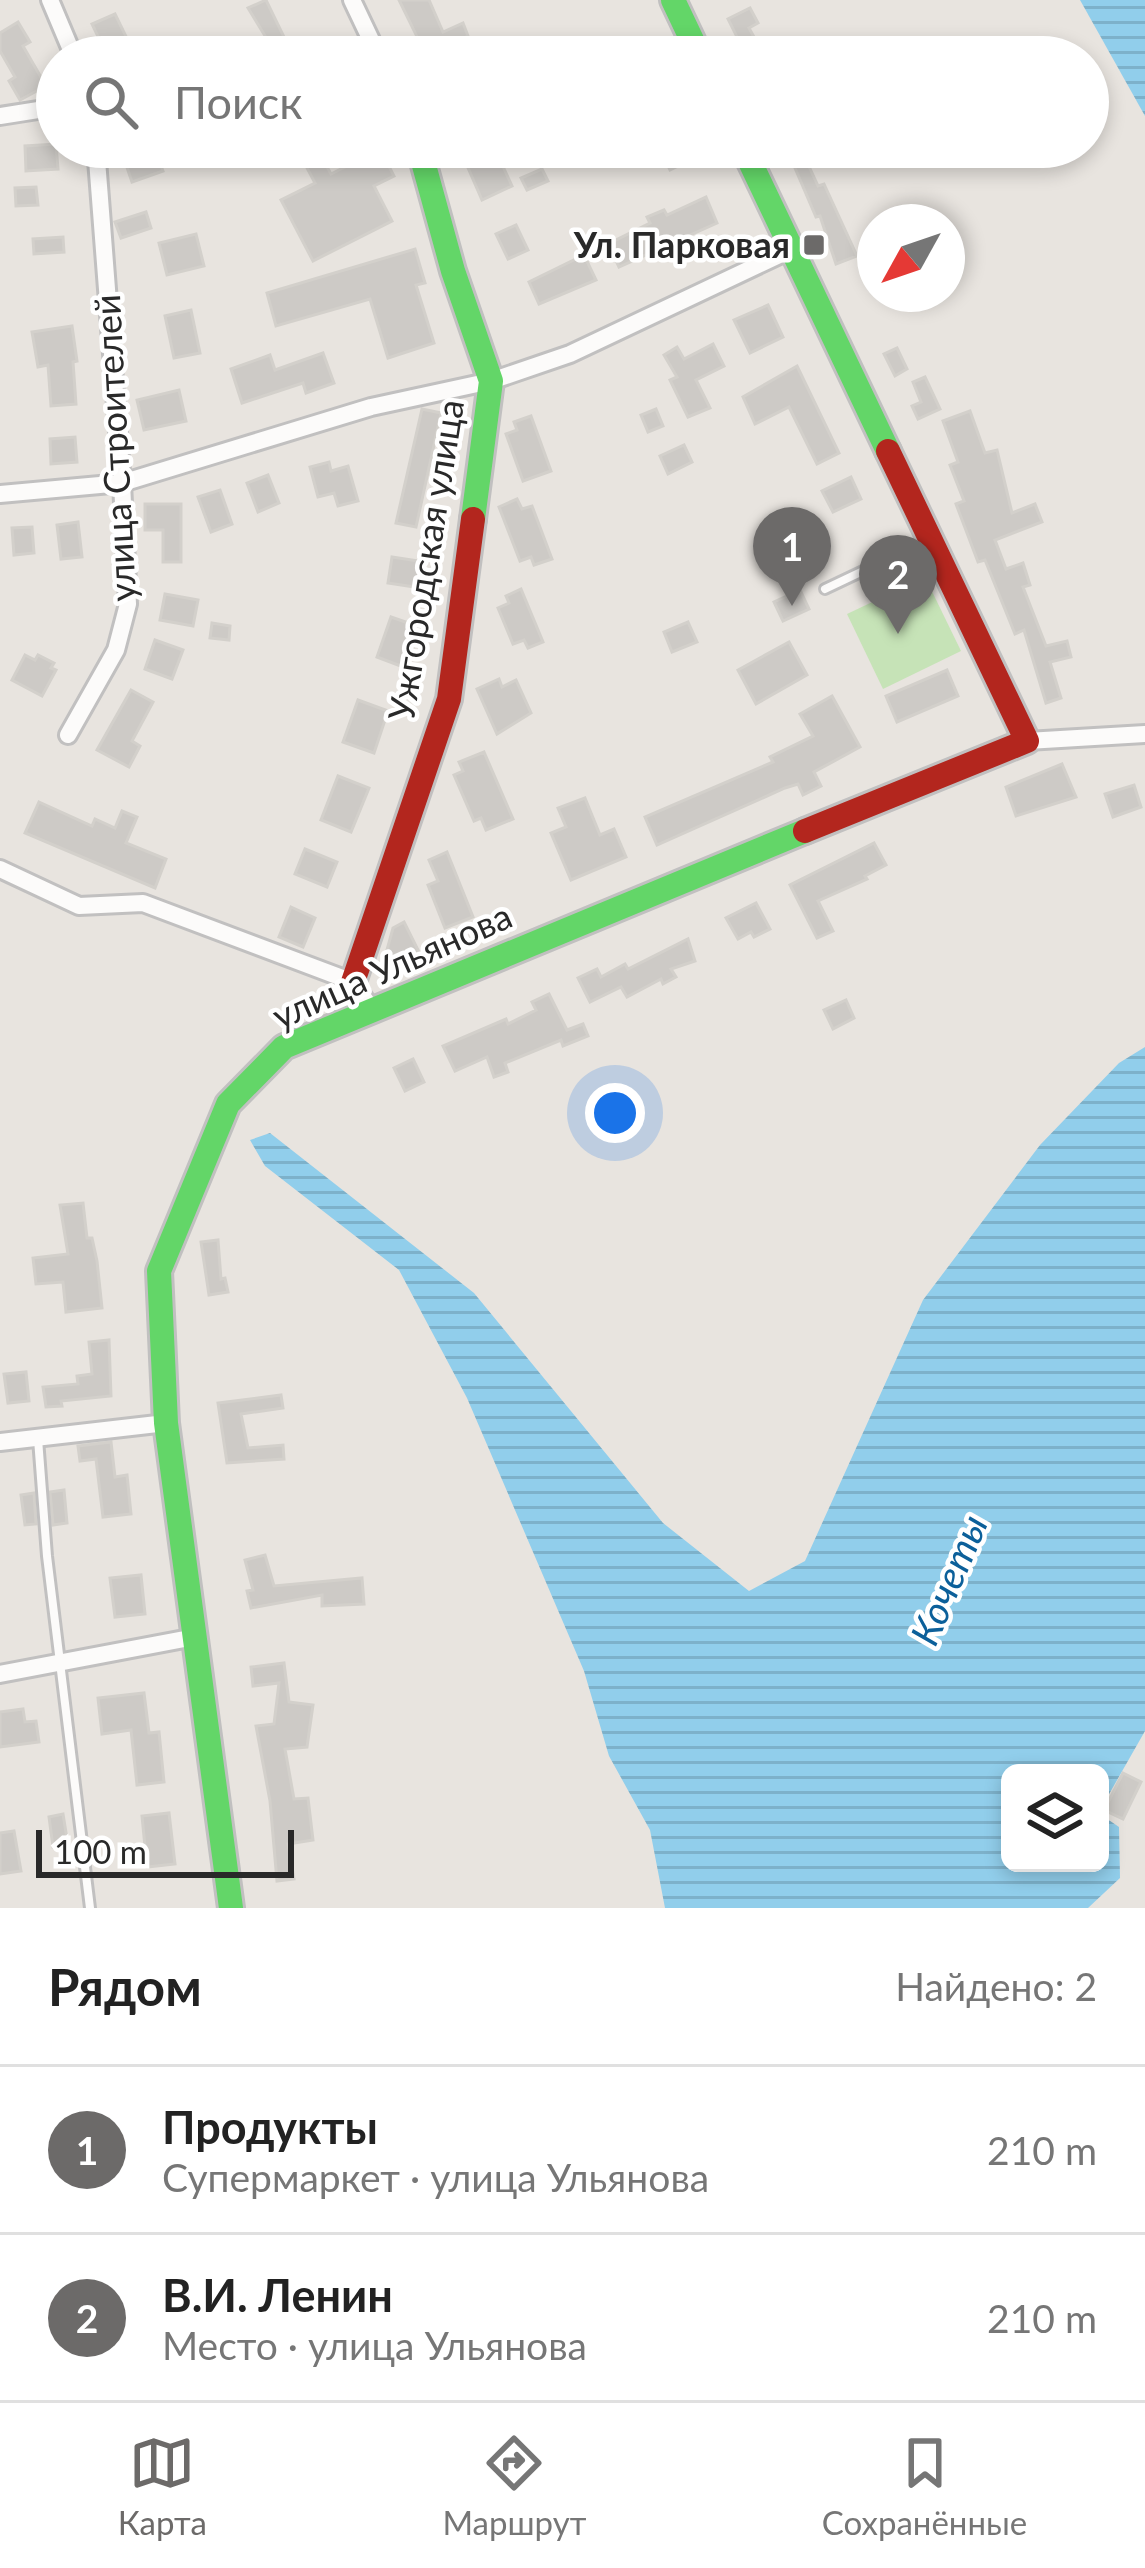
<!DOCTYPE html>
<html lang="ru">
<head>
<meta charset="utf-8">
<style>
  :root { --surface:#fff; --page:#f2f2f2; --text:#222; --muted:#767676; --line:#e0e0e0; --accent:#6c6a69 }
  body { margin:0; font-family:Lato,sans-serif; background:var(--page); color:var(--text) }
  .controls { position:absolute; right:36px; bottom:36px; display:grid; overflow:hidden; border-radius:18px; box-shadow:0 6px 18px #0003 }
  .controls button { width:108px; height:108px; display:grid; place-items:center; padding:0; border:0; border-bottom:3px solid var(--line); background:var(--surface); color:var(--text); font:60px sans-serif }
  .compass { position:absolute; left:857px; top:204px; width:108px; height:108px; border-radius:50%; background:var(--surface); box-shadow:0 6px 18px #0003; rotate:230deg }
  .scale { position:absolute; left:36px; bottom:30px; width:258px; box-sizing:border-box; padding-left:12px; border:6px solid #292929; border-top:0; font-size:33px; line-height:42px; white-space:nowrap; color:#292929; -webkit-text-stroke:9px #fff; paint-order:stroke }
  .you { position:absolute; left:615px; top:1113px; width:42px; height:42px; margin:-30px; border:9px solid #fff; border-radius:50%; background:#1a73e8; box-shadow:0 0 0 18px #1a73e833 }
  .badge { display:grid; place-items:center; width:78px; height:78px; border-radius:50%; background:var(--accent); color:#fff; font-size:39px; font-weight:700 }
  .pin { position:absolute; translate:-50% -99px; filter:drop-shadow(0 3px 6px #0008) }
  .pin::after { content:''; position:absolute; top:63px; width:42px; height:36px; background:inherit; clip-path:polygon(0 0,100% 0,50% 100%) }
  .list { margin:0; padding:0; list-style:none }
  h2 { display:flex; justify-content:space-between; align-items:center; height:156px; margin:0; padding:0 48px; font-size:51px }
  h2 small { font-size:39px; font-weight:400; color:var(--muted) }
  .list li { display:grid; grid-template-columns:78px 1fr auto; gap:36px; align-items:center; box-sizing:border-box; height:168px; padding:0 48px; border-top:3px solid var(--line) }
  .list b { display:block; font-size:45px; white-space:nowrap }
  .list p { margin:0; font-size:39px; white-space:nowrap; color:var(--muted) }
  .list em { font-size:39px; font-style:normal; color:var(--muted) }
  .icon { flex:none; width:66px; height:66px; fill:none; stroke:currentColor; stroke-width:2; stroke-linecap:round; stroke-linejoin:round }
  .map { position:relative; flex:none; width:1145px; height:1908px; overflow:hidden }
  .search { position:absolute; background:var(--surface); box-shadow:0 6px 18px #0003; left:36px; right:36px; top:36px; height:132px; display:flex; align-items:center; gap:30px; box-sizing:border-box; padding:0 42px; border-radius:66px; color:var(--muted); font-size:45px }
  .sheet { height:492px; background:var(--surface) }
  nav { display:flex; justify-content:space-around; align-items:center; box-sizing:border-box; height:168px; border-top:3px solid var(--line); background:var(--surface); font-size:33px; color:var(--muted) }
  nav a { display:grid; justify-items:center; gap:6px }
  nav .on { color:var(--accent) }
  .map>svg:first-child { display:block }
  .grass { fill:#c6e3b7 }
  .water { fill:url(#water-rules) }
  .building { fill:#cdcac6; stroke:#d3d0cb; stroke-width:3 }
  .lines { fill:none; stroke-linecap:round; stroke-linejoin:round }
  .lane-casing { stroke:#c1c0c0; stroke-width:14 }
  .street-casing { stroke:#c1c0c0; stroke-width:22 }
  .fast-casing { stroke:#c1c0c0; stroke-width:30 }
  .jam-casing { stroke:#c1c0c0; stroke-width:30 }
  .lane { stroke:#fcfbfa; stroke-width:8 }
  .street { stroke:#fcfbfa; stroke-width:16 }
  .fast { stroke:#63d668; stroke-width:24 }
  .jam { stroke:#b3261e; stroke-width:24 }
  .poi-dot { fill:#6c6a69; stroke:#fff; stroke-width:4.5 }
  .labels { text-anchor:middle; stroke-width:9; stroke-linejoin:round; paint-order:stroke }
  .poi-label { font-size:36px; font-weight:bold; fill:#292929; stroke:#fff; text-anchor:end }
  .street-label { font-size:36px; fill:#292929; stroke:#fff }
  .water-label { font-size:39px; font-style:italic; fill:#0c609a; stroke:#fff }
</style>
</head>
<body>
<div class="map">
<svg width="1145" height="1908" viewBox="0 0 1145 1908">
  <defs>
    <pattern id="water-rules" width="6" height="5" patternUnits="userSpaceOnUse" patternTransform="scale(3)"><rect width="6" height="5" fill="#91ceeb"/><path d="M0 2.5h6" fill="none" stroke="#7db1ca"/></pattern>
  </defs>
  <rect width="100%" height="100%" fill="#e8e4df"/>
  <polygon class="grass" points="925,577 961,651 883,689 847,614"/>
  <g class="water">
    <polygon points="1080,0 1145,0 1145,116"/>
    <polygon points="1145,1047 1145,1731 1100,1810 1100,1773 1010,1773 1010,1863 1100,1863 1100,1814 1119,1827 1120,1878 1088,1908 665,1908 650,1830 609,1756 584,1671 467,1398 399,1270 265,1166 250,1140 270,1133 474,1293 663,1523 749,1591 805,1561 923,1300 1040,1145 1119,1063"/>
  </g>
  <g class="building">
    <polygon points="266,0 284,37 270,44 248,8"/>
    <polygon points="399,0 429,0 443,32 463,23 468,36 426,55"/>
    <polygon points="750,8 758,23 749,28 765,57 747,57 728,19"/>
    <polygon points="115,14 136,57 87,57 103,47 92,24"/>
    <polygon points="18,22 30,42 23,46 46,86 20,100 9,81 15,77 0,51 0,33"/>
    <polygon points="56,144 58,169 26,171 25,146"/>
    <polygon points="120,147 154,147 163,171 132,182"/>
    <polygon points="296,147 316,147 331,174 380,149 394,176 374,186 392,221 313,261 281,200 315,183"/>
    <polygon points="459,147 494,147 512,186 482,200"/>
    <polygon points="674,147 684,147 690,160 670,170 662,153"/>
    <polygon points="786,147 800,147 818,186 824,184 857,256 836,264 820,216 816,217"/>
    <polygon points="542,169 548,181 527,190 521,178"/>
    <polygon points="36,187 38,205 16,206 15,188"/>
    <polygon points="706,197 717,223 619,267 608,244 650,223 647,217 664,210 667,215"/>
    <polygon points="146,212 151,228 121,238 115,222"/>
    <polygon points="516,225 528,250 508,259 496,234"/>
    <polygon points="196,234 204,266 167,275 159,243"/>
    <polygon points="63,237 64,252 34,254 33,239"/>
    <polygon points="415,249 425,283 416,285 434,343 388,358 370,299 276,326 267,293"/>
    <polygon points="584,255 596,280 539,304 529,282"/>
    <polygon points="768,305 783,337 750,353 734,320"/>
    <polygon points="191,310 200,353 174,358 165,316"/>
    <polygon points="72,326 77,361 73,362 76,404 51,406 48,365 38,367 32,332"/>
    <polygon points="713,344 724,366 696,380 710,408 688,417 670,380 677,377 664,355 677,347 684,359"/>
    <polygon points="897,348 907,369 895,376 884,354"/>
    <polygon points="323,353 334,383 306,393 303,383 242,403 231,369 270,355 275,370"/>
    <polygon points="797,366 839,453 817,464 789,407 755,424 743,397"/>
    <polygon points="925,377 940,409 918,419 912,406 921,402 913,382"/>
    <polygon points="179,390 186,421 144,430 137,400"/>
    <polygon points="422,409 441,413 416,527 396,523"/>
    <polygon points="656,409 663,426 648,432 641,415"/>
    <polygon points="970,411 985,453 997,450 1012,513 1035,504 1042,522 995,540 1006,569 1023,563 1030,585 1023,587 1046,646 1067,641 1071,657 1050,662 1061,698 1046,703 1024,630 1015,634 985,560 978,562 956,504 964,501 950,465 958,462 943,421"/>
    <polygon points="531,416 551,471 523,481 506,434 517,430 514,422"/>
    <polygon points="75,437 77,462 51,464 50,439"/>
    <polygon points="684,445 692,462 668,474 660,456"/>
    <polygon points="329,462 331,471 348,466 358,501 338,506 334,493 318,497 310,467"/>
    <polygon points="268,475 279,503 258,512 247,483"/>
    <polygon points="851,477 861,499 833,512 822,491"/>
    <polygon points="220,490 232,524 211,532 198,497"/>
    <polygon points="517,499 522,509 532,506 552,559 534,565 531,557 520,561 499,507"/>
    <polygon points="145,504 181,504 181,562 163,562 163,530 145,530"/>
    <polygon points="78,522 82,557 61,559 57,525"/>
    <polygon points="32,527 34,553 14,555 12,528"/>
    <polygon points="392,557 425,562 421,588 388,583"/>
    <polygon points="521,589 543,642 528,648 524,640 513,644 498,608 509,603 506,596"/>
    <polygon points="800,590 809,609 783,621 774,602"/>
    <polygon points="165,594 198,600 193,626 160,620"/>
    <polygon points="391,617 420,627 406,668 377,657"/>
    <polygon points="688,622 697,642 672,652 664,632"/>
    <polygon points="212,623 230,626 229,640 210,638"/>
    <polygon points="155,640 183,650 172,679 145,669"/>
    <polygon points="789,642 807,675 756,704 738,670"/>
    <polygon points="25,655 35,660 38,655 54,663 51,668 56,670 42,696 12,680"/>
    <polygon points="947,670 958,696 897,722 886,696"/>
    <polygon points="499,679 502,687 516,680 531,713 497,734 477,689"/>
    <polygon points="131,690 153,702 132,741 140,746 129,767 97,750"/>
    <polygon points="832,696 860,747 814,772 821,786 803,795 798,784 785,788 657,845 645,817 773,762 770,757 813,736 800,714"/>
    <polygon points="358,700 388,711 374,753 343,742"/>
    <polygon points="484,752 513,819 486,830 481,818 474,821 454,775 463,771 459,762"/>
    <polygon points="1062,764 1076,797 1016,816 1006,787"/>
    <polygon points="338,776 369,788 351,832 321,820"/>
    <polygon points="1134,785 1141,807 1113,817 1105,794"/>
    <polygon points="585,798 600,835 614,829 626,857 571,880 551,833 566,827 558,808"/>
    <polygon points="39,802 92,826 95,819 115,828 122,811 137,817 126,843 166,859 155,888 25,833"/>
    <polygon points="874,843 886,865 865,876 867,879 818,901 833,931 817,938 790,885"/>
    <polygon points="305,849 337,862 327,887 295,874"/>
    <polygon points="447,852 473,917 445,928 428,885 438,881 429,860"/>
    <polygon points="756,903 770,929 754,937 751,932 738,939 726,918"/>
    <polygon points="291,907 315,918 303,947 279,937"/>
    <polygon points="404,922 422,958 393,972 385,957 393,928"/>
    <polygon points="688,939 695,961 671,969 676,977 663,984 661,979 627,997 621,987 590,1002 578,978 597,969 601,977 625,964 628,969"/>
    <polygon points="549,994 567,1030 583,1024 588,1036 563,1046 561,1040 505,1063 508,1072 494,1077 487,1057 455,1071 443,1046 506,1019 508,1024 536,1010 532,1002"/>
    <polygon points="846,1000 854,1018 833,1029 824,1010"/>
    <polygon points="413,1059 424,1082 405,1091 394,1068"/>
    <polygon points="83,1203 87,1238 92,1238 97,1261 102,1308 66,1312 63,1282 36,1284 33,1258 68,1254 60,1205"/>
    <polygon points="218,1240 221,1279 225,1278 228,1292 209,1295 201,1242"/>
    <polygon points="109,1340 111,1396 61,1401 62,1406 46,1407 43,1387 78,1384 77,1376 92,1374 89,1342"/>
    <polygon points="26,1372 29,1401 8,1403 4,1374"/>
    <polygon points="281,1395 283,1408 241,1414 248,1448 283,1445 284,1459 227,1463 218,1403"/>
    <polygon points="111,1442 115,1477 127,1475 131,1514 103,1517 96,1459 80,1461 78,1446"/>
    <polygon points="64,1490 67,1523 53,1525 50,1492"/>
    <polygon points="34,1493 36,1524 25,1525 21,1495"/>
    <polygon points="265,1555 274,1586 362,1578 364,1604 322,1606 322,1595 251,1608 247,1591 253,1590 245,1560"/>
    <polygon points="141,1575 145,1614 115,1617 110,1578"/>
    <polygon points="284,1663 289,1702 313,1705 307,1747 285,1749 294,1799 308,1798 313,1840 288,1844 294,1879 277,1881 270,1801 256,1726 274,1724 279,1683 253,1686 251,1667"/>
    <polygon points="144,1693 149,1733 159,1732 164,1782 137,1785 131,1730 102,1734 98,1698"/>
    <polygon points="23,1709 25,1722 36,1721 39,1742 0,1747 0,1712"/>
    <polygon points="1123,1773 1141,1782 1123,1819 1104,1810"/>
    <polygon points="169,1813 175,1864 147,1867 142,1816"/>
    <polygon points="63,1814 68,1845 53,1847 49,1817"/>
    <polygon points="14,1831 21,1871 0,1874 0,1833"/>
  </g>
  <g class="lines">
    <g class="lane-casing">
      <g id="lane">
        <polyline points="825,589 924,542"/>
        <polyline points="38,1439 47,1556 90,1908"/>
      </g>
    </g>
    <g class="street-casing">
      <g id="street">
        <polyline points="50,0 74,57"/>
        <polyline points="352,0 379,57"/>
        <polyline points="0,116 57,107"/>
        <polyline points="0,494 122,483 371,407 491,381 570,354 792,249"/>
        <polyline points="68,735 116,650 128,604 122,483 96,147"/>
        <polyline points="1027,741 1145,734"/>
        <polyline points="0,869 79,906 143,903 353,982 371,1008"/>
        <polyline points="0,1442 166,1423"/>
        <polyline points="0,1674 195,1637"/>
      </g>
    </g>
    <g class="fast-casing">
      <g id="fast">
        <polyline points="673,0 700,57"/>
        <polyline points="419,147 453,271 491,381 473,519"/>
        <polyline points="743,147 888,451"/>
        <polyline points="231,1908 166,1423 159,1271 228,1104 284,1047 805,831"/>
      </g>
    </g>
    <g class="jam-casing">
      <g id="jam">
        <polyline points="805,831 1027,741 888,451"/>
        <polyline points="353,982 449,699 473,519"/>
      </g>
    </g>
    <use href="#lane" class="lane"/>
    <use href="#street" class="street"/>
    <use href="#fast" class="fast"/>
    <use href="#jam" class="jam"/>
  </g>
  <rect class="poi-dot" x="802" y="233" width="24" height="24" rx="6"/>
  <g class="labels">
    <g class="poi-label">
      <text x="790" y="258">Ул. Парковая</text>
    </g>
    <g class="street-label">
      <text transform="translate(115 448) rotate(-93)" y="13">улица Строителей</text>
      <text transform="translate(426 560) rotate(-81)" y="13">Ужгородская улица</text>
      <text transform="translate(392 966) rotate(-24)" y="13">улица Ульянова</text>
    </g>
    <g class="water-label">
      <text transform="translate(949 1580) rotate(-67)" y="14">Кочеты</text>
    </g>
  </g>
</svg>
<div class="controls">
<button><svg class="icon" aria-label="layers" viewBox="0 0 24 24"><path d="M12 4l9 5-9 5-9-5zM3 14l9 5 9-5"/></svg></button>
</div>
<svg class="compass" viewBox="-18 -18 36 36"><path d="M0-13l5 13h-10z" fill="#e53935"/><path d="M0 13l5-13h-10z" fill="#767676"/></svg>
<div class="scale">100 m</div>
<div class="you"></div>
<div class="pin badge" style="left:792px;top:606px">1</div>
<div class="pin badge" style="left:898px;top:634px">2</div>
<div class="search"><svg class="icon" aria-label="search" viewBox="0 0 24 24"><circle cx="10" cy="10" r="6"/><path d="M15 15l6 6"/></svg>Поиск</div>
</div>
<section class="sheet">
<h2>Рядом<small>Найдено: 2</small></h2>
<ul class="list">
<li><span class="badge">1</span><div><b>Продукты</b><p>Супермаркет · улица Ульянова</p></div><em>210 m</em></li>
<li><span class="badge">2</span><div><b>В.И. Ленин</b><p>Место · улица Ульянова</p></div><em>210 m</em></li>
</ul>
</section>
<nav>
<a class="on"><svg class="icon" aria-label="map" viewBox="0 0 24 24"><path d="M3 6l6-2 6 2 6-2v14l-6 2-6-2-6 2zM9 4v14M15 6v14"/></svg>Карта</a>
<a><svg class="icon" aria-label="directions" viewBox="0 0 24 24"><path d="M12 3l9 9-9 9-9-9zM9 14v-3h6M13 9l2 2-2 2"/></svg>Маршрут</a>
<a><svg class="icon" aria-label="saved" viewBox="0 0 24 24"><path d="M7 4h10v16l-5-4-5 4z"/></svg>Сохранённые</a>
</nav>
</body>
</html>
